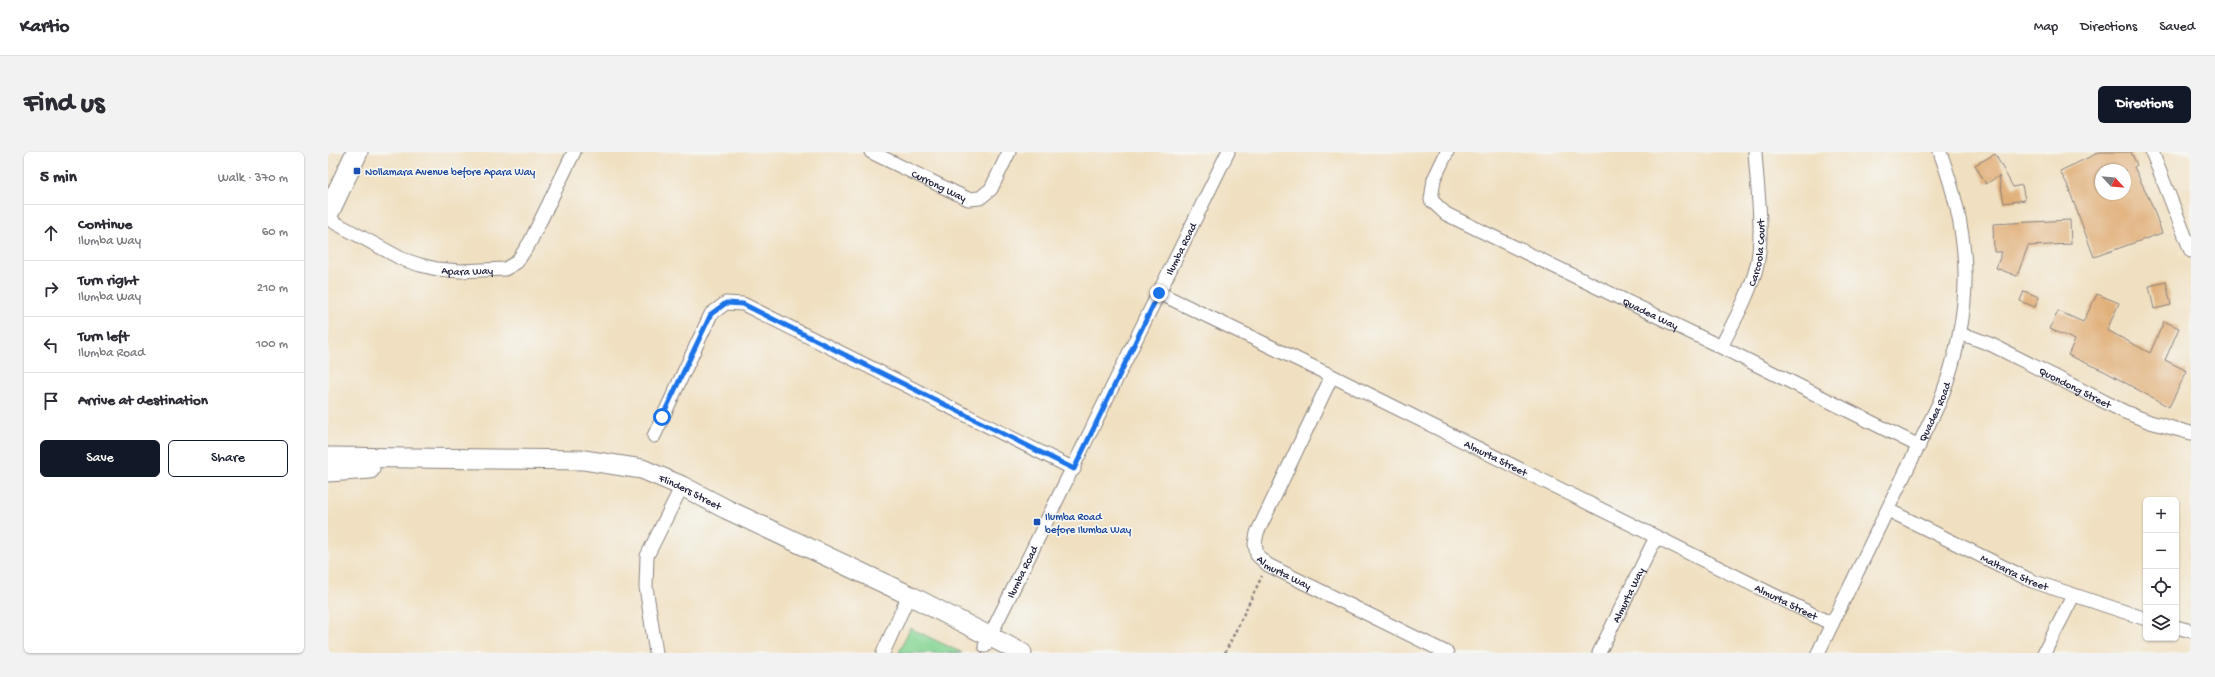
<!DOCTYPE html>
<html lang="en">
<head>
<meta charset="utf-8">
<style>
  :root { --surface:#fff; --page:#f2f2f3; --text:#2b2b33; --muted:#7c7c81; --line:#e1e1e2; --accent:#111827 }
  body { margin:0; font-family:"Gochi Hand",sans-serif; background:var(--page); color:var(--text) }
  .controls { position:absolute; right:12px; bottom:12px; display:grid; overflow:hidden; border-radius:6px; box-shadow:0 1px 3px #0004 }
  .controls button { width:36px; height:36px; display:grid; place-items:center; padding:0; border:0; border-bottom:1px solid var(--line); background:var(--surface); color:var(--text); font:20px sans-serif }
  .compass { position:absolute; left:1767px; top:12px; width:36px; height:36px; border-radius:50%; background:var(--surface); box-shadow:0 1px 3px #0004; rotate:116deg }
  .stop { position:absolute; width:12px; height:12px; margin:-9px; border:3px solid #1a73e8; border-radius:50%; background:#fff }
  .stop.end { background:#1a73e8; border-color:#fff; box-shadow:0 1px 4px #0008 }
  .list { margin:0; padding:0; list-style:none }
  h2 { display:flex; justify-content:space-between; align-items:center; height:52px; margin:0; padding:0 16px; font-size:17px }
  h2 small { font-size:13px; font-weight:400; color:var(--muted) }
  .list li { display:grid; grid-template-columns:26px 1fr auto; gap:12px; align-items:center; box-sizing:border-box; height:56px; padding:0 16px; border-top:1px solid var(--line) }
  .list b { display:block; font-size:15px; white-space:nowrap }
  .list p { margin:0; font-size:13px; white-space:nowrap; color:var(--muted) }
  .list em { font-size:13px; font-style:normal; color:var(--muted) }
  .actions { display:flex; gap:8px; padding:12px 16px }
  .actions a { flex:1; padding:9px 0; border:1px solid var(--accent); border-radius:6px; text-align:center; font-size:14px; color:var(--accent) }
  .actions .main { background:var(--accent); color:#fff }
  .icon { flex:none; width:22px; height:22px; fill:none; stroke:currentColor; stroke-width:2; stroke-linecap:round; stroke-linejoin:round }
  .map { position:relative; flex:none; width:1863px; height:501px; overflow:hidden; border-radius:6px }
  header { display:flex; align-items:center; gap:24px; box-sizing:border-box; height:56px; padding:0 20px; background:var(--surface); border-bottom:1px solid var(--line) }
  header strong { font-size:19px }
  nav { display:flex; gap:22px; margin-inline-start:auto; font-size:14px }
  .intro { display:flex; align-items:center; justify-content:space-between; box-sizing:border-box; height:96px; padding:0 24px }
  h1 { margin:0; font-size:28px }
  .button { padding:10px 18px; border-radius:6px; background:var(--accent); color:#fff; font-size:14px; font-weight:700 }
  main { display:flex; gap:24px; padding:0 24px }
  aside { flex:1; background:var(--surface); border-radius:6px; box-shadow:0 1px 3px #0004 }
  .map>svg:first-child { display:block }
  .green { fill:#86d594; stroke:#547c68 }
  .building { fill:#e1b07a; fill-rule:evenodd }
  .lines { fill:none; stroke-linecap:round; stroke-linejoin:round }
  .street-casing { stroke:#89817e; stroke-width:15 }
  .secondary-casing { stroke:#89817e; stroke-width:21 }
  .primary-casing { stroke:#89817e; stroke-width:23 }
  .path { stroke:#89817e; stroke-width:2.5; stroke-dasharray:3 3; stroke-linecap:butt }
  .street { stroke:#fff; stroke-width:13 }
  .secondary { stroke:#fff; stroke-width:19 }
  .primary { stroke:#fff; stroke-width:21 }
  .route { stroke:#1a73e8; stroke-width:5 }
  .transit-dot { fill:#1a4fb4; stroke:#f6f6f2; stroke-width:1.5 }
  .labels { text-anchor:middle; stroke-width:3.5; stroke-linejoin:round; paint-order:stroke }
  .transit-label { font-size:11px; fill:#164399; stroke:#f6f6f2; text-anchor:start }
  .street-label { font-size:11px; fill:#22223b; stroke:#f6f6f2 }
</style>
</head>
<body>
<header>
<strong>Kartio</strong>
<nav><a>Map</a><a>Directions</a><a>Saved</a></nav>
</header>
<div class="intro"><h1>Find us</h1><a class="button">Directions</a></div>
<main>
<aside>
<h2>5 min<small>Walk · 370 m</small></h2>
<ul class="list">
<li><svg class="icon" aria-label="ahead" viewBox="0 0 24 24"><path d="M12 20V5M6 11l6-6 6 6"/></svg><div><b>Continue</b><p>Ilumba Way</p></div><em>60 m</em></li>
<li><svg class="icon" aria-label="right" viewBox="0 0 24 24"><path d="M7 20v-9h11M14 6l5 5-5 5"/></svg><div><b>Turn right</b><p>Ilumba Way</p></div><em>210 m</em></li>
<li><svg class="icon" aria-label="left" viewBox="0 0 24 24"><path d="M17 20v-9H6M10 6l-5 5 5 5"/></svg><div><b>Turn left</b><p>Ilumba Road</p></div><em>100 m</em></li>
<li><svg class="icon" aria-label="arrive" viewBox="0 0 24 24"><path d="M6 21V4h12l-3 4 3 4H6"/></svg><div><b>Arrive at destination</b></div></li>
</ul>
<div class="actions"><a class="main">Save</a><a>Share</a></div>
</aside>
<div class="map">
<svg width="1863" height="501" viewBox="0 0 1863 501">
  <rect width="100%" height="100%" fill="#f6f6f2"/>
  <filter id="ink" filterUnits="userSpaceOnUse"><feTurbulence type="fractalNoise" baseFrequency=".025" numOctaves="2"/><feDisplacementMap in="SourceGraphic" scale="8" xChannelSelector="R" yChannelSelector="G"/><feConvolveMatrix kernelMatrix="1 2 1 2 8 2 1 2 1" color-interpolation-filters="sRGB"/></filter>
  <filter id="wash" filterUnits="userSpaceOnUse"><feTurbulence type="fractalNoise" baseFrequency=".012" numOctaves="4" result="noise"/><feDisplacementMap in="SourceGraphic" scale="16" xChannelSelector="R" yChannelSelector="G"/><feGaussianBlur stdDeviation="0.9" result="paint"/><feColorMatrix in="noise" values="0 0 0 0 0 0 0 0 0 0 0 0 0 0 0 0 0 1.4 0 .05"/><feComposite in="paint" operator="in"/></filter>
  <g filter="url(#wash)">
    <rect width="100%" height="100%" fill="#f0e0c1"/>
    <polygon class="green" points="582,476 634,501 571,501"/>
    <g id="blocks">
      <g class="building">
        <path d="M1772,0H1803L1809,13L1806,15L1824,53L1834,81L1766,105L1739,32L1732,19ZM1773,18H1797V42H1773Z"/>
        <polygon points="1667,2 1685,35 1694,33 1697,48 1676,51 1671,24 1658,32 1647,13"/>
        <polygon points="1742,68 1743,92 1700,94 1689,124 1668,116 1674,100 1666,100 1665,72"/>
        <polygon points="1838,130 1843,153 1826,157 1821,134"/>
        <polygon points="1696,139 1711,145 1707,155 1692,149"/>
        <polygon points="1769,142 1791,151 1779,178 1822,201 1836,169 1851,176 1837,208 1859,219 1841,255 1776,219 1740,203 1747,188 1722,177 1730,159 1755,170"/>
      </g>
    </g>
  </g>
  <g filter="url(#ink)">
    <use href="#blocks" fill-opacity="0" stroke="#89817e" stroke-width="1"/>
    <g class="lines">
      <g class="street-casing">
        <g id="street">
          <path id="s1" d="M543,0L640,47L652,46L663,37L681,0"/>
          <path id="s2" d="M1119,0L1106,27L1103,48L1118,62L1393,195L1591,294"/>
          <polyline points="1824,0 1863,99"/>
          <path id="s3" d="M0,67L74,107L92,113L109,117L132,119L177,117L189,110L202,90L246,0"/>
          <path id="s4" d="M831,141L1004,224L1504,472"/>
          <path id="s5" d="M1633,183L1643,185L1664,193L1797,260L1822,270L1863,281"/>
          <path id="s6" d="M1393,195C1406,169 1422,142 1429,113C1436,79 1429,35 1427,0"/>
          <path id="s7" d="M1004,224L929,381L927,392L929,403L940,413L1119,501"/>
          <polyline points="326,284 383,162 398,151 415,152 746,317"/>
          <path id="s8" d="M1560,358L1704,429L1818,467"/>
          <polyline points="1848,475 1863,479"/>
          <path id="s9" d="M657,494L900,0"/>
          <polyline points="328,501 318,435 319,404 354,334"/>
          <polyline points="555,501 581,443"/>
          <path id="s10" d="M1271,501L1328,385"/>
          <path id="s11" d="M1490,501L1612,249C1646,159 1645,90 1612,0"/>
          <polyline points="1716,501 1745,444"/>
        </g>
      </g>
      <g class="secondary-casing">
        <g id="secondary">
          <path id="s12" d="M0,305L256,308L314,317L354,334L398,357L581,443L694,501"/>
          <polyline points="0,320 42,317"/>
        </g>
      </g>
      <g class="primary-casing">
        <polyline id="primary" points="0,61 29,0"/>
      </g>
      <polyline class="path" points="897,501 934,424"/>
      <use href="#street" class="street"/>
      <use href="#secondary" class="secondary"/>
      <use href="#primary" class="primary"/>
    </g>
  </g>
  <g class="lines" filter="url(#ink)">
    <polyline class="route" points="334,265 383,162 398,151 415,152 746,317 831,141"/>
  </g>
  <g class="transit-dot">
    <rect x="25" y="15" width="8" height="8" rx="2"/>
    <rect x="705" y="366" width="8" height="8" rx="2"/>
  </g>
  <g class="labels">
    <g class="transit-label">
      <text x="37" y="23">Nollamara Avenue before Apara Way</text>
      <text x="717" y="368">Ilumba Road<tspan x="717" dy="13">before Ilumba Way</tspan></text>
    </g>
    <g class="street-label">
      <text dy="4" stroke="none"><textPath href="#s1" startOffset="76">Currong Way</textPath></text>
      <text dy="4" stroke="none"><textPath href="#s9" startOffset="443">Ilumba Road</textPath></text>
      <text dy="4" stroke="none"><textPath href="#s6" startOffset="102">Carcoola Court</textPath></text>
      <text dy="4" stroke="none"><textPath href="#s3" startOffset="151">Apara Way</textPath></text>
      <text dy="4" stroke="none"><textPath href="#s2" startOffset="299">Quadea Way</textPath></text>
      <text dy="4" stroke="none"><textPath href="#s5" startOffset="126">Quondong Street</textPath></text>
      <text dy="4" stroke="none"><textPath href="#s11" startOffset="268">Quadea Road</textPath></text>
      <text dy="4" stroke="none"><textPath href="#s4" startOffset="375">Almurta Street</textPath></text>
      <text dy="4" stroke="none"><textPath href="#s12" startOffset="368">Flinders Street</textPath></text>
      <text dy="4" stroke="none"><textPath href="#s7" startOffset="229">Almurta Way</textPath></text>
      <text dy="4" stroke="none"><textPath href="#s8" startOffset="141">Maltarra Street</textPath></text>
      <text dy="4" stroke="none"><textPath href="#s9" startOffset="83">Ilumba Road</textPath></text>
      <text dy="4" stroke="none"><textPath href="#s10" startOffset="65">Almurta Way</textPath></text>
      <text dy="4" stroke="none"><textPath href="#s4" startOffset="699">Almurta Street</textPath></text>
    </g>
  </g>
</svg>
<div class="controls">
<button>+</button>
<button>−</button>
<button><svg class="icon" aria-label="locate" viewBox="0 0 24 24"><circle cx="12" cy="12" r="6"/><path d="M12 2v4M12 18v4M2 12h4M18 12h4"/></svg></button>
<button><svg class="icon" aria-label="layers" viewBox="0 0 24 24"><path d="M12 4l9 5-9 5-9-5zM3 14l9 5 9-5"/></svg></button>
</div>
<svg class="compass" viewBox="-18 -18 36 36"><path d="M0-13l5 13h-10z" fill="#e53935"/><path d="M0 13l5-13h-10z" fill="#7c7c81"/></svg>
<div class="stop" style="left:334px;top:265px"></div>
<div class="stop end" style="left:831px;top:141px"></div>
</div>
</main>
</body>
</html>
